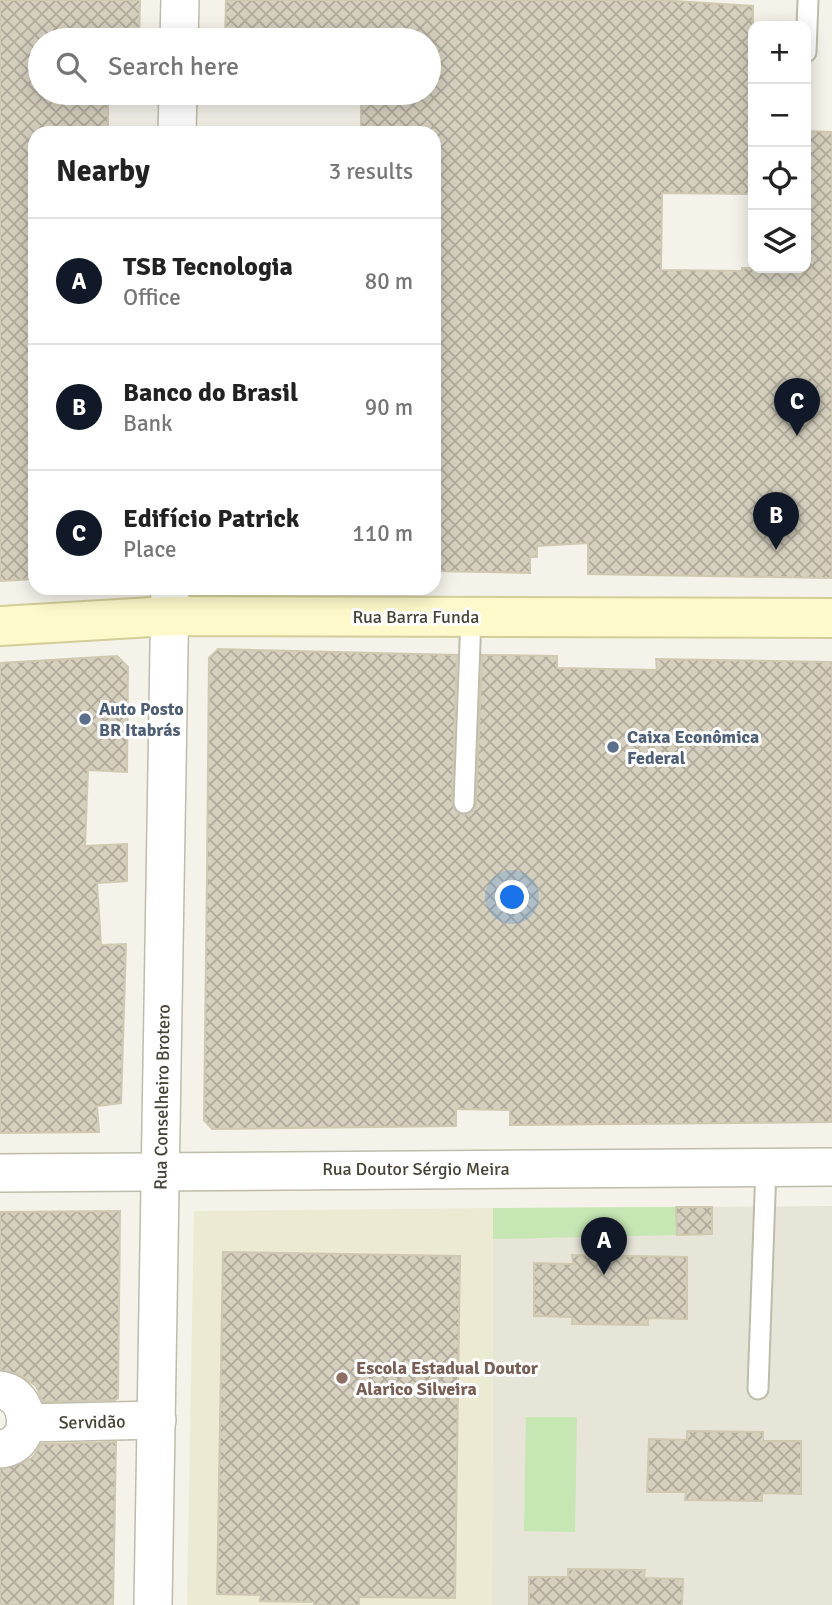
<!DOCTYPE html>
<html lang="en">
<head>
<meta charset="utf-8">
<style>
  :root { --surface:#fff; --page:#f2f2f2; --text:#222; --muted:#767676; --line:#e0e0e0; --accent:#111827 }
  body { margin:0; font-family:Signika,sans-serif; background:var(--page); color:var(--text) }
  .controls { position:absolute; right:21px; top:21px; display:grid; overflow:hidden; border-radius:14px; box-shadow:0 4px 18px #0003 }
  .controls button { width:63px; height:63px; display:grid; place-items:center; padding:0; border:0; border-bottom:2px solid var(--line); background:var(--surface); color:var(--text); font:35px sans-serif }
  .you { position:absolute; left:513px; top:898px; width:24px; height:24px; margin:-18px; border:5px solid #fff; border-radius:50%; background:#1a73e8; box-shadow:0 0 0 10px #1a73e833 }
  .badge { display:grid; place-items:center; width:46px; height:46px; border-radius:50%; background:var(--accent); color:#fff; font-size:23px; font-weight:700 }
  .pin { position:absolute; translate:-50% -58px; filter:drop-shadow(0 2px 4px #0008) }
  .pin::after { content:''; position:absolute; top:37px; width:24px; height:21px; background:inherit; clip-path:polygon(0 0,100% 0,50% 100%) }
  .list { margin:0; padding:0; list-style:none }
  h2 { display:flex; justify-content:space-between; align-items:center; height:91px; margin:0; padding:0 28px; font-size:30px }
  h2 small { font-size:23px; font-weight:400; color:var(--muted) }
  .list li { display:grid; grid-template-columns:46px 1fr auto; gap:21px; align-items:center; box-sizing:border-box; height:126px; padding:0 28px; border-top:2px solid var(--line) }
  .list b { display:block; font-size:26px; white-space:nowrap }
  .list p { margin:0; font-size:23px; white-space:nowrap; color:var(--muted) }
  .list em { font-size:23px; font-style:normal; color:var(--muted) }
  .icon { flex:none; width:38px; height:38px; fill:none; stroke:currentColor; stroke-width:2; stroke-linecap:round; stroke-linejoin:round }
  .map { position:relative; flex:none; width:832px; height:1605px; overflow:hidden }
  .search { position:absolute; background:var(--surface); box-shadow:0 4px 18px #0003; left:28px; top:28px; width:413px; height:77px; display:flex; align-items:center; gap:18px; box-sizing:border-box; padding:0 24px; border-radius:38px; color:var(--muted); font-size:26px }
  .panel { position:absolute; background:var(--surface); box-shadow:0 4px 18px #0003; left:28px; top:126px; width:413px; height:469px; border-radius:21px }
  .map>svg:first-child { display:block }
  .residential { fill:#e7e5d7 }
  .education { fill:#ecead3 }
  .green { fill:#c6e6b3 }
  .building { fill:url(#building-cross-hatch); stroke:#cfc9b2; stroke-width:2 }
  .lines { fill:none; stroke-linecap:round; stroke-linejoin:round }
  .lane-casing { stroke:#bfbcab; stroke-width:23 }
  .street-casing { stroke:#bfbcab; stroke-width:40 }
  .secondary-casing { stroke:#d2cd99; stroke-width:42 }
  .lane { stroke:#fff; stroke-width:19 }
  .street { stroke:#fff; stroke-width:37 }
  .secondary { stroke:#fdf9ca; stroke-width:38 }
  .service-dot { fill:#5c6f8a; stroke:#fff; stroke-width:2.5 }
  .education-dot { fill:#8d6e63; stroke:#fff; stroke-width:2.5 }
  .labels { text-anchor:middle; stroke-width:6; stroke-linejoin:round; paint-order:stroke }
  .street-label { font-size:18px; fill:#474437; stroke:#fff }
  .service-label { font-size:18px; font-weight:bold; fill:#4e5e75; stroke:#fff; text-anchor:start }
  .education-label { font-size:18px; font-weight:bold; fill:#785e54; stroke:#fff; text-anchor:start }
</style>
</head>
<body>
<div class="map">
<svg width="832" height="1605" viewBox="0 0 832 1605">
  <defs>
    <pattern id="building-cross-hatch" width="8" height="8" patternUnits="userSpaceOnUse" patternTransform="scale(1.75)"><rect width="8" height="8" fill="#d5d0be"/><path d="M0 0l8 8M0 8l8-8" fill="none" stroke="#afaa9b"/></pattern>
  </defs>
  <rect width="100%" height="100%" fill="#f4f2e9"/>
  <polygon class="residential" points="832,1206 832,1605 492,1605 493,1208"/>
  <polygon class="education" points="493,1208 492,1605 187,1605 194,1211"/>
  <g class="green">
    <polygon points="676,1207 677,1235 493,1239 493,1208"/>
    <polygon points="526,1417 577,1417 575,1532 524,1531"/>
  </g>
  <g class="building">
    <polygon points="0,0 140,0 139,40 40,40 40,93 108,94 108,133 35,133 35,579 0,581"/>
    <polygon points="226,0 658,0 753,6 753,194 662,193 661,270 742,271 742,268 806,268 806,131 832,132 832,578 588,574 588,543 537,546 537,557 530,557 530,573 434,571 434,133 361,133 361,93 429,93 429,40 225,40"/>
    <polygon points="218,649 457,655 452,803 457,813 464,815 474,810 476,803 482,655 557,656 557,668 657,670 656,659 832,662 832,1122 510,1125 510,1110 456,1109 456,1126 212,1129 204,1120 207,875 209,658"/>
    <polygon points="117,656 128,667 127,772 88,770 85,846 127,844 127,881 97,883 101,945 126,944 121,1103 97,1106 99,1132 0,1133 0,663"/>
    <polygon points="676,1207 712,1207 712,1234 677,1235"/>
    <polygon points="120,1211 118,1398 115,1400 43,1402 36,1386 18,1374 0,1370 0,1212"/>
    <polygon points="223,1252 460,1256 455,1598 359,1597 359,1605 314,1605 314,1602 260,1601 261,1595 217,1594"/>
    <polygon points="572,1255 687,1257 687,1319 648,1318 648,1325 572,1324 572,1317 534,1316 534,1263 573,1264"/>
    <polygon points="687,1431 763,1432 763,1441 801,1441 801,1494 762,1493 762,1501 685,1500 686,1492 647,1492 649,1439 687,1440"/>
    <polygon points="116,1442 113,1605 0,1605 0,1469 24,1462 33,1457 41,1444"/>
    <polygon points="568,1569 645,1570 644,1578 683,1579 682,1605 529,1605 529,1577 568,1577"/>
  </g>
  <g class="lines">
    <g class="lane-casing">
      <g id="lane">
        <polyline points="806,52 808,0"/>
        <polyline points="464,803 471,617"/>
        <polyline points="758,1389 766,1167"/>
      </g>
    </g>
    <g class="street-casing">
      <g id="street">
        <polyline points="179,40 180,0"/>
        <polyline points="177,133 178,93"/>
        <polyline points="0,1173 832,1167"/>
        <path d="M0,1390C33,1395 35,1446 0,1449"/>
        <polyline points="26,1423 157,1420"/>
        <polyline points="153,1605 170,588"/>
      </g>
    </g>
    <g class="secondary-casing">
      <polyline id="secondary" points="0,626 169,616 832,618"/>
    </g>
    <use href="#lane" class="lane"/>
    <use href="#street" class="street"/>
    <use href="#secondary" class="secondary"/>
  </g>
  <g class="service-dot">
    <circle cx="85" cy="719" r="7"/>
    <circle cx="613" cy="747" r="7"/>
  </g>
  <circle class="education-dot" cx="342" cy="1378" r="7"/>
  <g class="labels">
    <g class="street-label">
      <text x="416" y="623">Rua Barra Funda</text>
      <text transform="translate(162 1097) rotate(-89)" y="6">Rua Conselheiro Brotero</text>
      <text x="416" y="1175">Rua Doutor Sérgio Meira</text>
      <text transform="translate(92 1422) rotate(-1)" y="6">Servidão</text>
    </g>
    <g class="service-label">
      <text x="99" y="715">Auto Posto<tspan x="99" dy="21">BR Itabrás</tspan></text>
      <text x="627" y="743">Caixa Econômica<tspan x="627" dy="21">Federal</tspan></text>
    </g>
    <g class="education-label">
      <text x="356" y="1374">Escola Estadual Doutor<tspan x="356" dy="21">Alarico Silveira</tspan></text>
    </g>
  </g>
</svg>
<div class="controls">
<button>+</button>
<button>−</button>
<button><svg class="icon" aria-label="locate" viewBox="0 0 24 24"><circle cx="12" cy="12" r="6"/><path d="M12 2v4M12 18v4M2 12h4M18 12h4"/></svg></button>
<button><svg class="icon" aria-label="layers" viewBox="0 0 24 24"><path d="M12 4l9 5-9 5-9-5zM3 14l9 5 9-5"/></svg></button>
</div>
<div class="you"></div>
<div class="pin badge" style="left:604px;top:1275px">A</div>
<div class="pin badge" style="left:776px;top:550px">B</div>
<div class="pin badge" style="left:797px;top:436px">C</div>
<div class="search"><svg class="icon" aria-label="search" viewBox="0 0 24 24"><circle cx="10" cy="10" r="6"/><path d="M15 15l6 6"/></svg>Search here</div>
<section class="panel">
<h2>Nearby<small>3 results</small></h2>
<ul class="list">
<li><span class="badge">A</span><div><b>TSB Tecnologia</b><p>Office</p></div><em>80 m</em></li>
<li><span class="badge">B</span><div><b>Banco do Brasil</b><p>Bank</p></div><em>90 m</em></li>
<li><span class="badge">C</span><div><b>Edifício Patrick</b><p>Place</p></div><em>110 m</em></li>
</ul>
</section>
</div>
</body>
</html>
